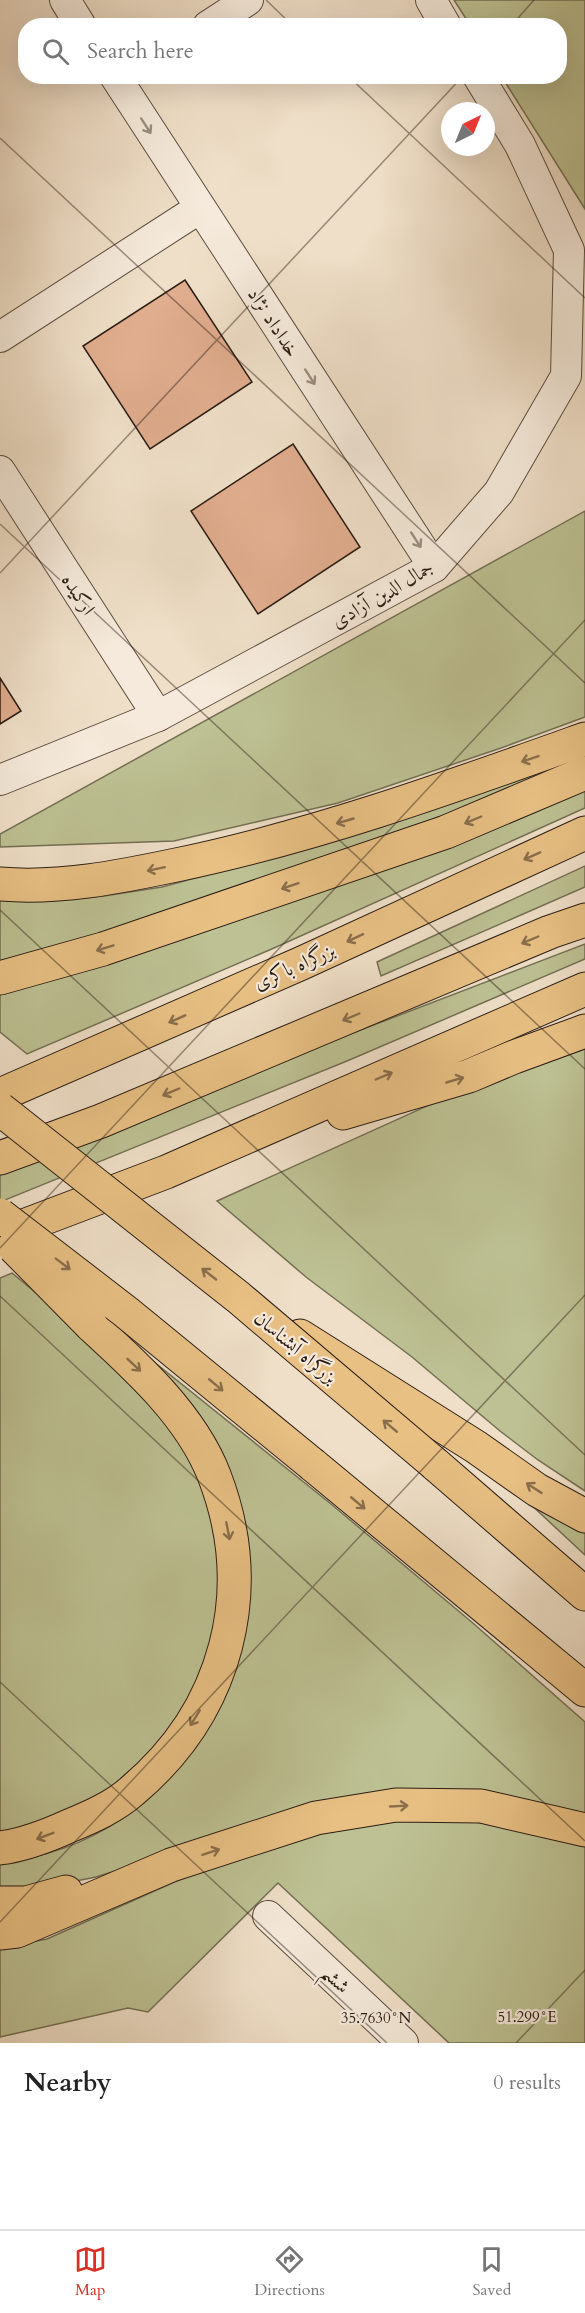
<!DOCTYPE html>
<html lang="en">
<head>
<meta charset="utf-8">
<style>
  :root { --surface:#fff; --page:#f2f2f2; --text:#222; --muted:#767676; --line:#e0e0e0; --accent:#d93025 }
  body { margin:0; font-family:Cardo,Amiri,serif; background:var(--page); color:var(--text) }
  .compass { position:absolute; left:441px; top:102px; width:54px; height:54px; border-radius:50%; background:var(--surface); box-shadow:0 6px 24px #0002; rotate:43deg }
  .list { margin:0; padding:0; list-style:none }
  h2 { display:flex; justify-content:space-between; align-items:center; height:78px; margin:0; padding:0 24px; font-size:26px }
  h2 small { font-size:20px; font-weight:400; color:var(--muted) }
  .icon { flex:none; width:33px; height:33px; fill:none; stroke:currentColor; stroke-width:2; stroke-linecap:round; stroke-linejoin:round }
  .map { position:relative; flex:none; width:585px; height:2043px; overflow:hidden }
  .search { position:absolute; background:var(--surface); box-shadow:0 6px 24px #0002; left:18px; right:18px; top:18px; height:66px; display:flex; align-items:center; gap:15px; box-sizing:border-box; padding:0 21px; border-radius:24px; color:var(--muted); font-size:22px }
  .sheet { height:186px; background:var(--surface) }
  nav { display:flex; justify-content:space-around; align-items:center; box-sizing:border-box; height:84px; border-top:2px solid var(--line); background:var(--surface); font-size:16px; color:var(--muted) }
  nav a { display:grid; justify-items:center; gap:3px }
  nav .on { color:var(--accent) }
  .map>svg:first-child { display:block }
  .green { fill:#bdc193; stroke:#746f54; stroke-width:1.5 }
  .building { fill:#e0ad8e; stroke:#2c1d14; stroke-width:1.5 }
  .lines { fill:none; stroke-linecap:round; stroke-linejoin:round }
  .street-casing { stroke:#5d4e41; stroke-width:32 }
  .highway-casing { stroke:#2c1d14; stroke-width:35 }
  .street { stroke:#f5eadb; stroke-width:30 }
  .highway { stroke:#e8c084; stroke-width:33 }
  .highway-bridge-casing { stroke:#2c1d14; stroke-width:35; stroke-linecap:butt }
  .highway-bridge { stroke:#e8c084; stroke-width:33 }
  .oneway { stroke:#9b8e81 }
  .oneway2 { stroke:#8a6e4c }
  .ticks { fill:none; stroke:#2c1d14; stroke-width:1.5; stroke-opacity:0.45 }
  .labels { text-anchor:middle; stroke-width:4.5; stroke-linejoin:round; paint-order:stroke }
  .street-label { font-size:20px; fill:#2c1d14; stroke:#f5eadb }
  .ticks-label { font-size:15px; text-anchor:middle; fill:#2c1d14; stroke:#f5eadb; stroke-width:4.5; stroke-linejoin:round; paint-order:stroke }
</style>
</head>
<body>
<div class="map">
<svg width="585" height="2043" viewBox="0 0 585 2043">
  <rect width="100%" height="100%" fill="#efdfc8"/>
  <filter id="stains"><feTurbulence type="fractalNoise" baseFrequency=".00333" numOctaves="4"/><feColorMatrix values="0 0 0 0 .2 0 0 0 0 .09 0 0 0 0 .02 0 0 0 .5 -.17"/></filter>
  <radialGradient id="worn" r=".72"><stop offset=".6" stop-color="#630" stop-opacity="0"/><stop offset="1" stop-color="#630" stop-opacity=".3"/></radialGradient>
  <g class="green">
    <polygon points="454,0 585,0 585,209 502,77 560,76 560,26 470,25"/>
    <polygon points="585,511 585,717 501,748 338,803 174,841 0,847 0,834"/>
    <polygon points="585,750 585,760 567,768 376,841 0,967 0,900 51,901 104,896 162,887 259,861"/>
    <polygon points="585,786 585,808 274,948 27,1054 0,1032 0,993"/>
    <polygon points="585,866 585,887 381,976 377,962"/>
    <polygon points="585,944 585,959 347,1061 0,1202 0,1175 191,1095"/>
    <polygon points="585,1041 585,1491 538,1460 500,1431 412,1357 306,1277 217,1201 551,1050"/>
    <polygon points="12,1273 88,1336 158,1406 205,1484 222,1562 216,1639 175,1727 123,1781 55,1819 0,1834 0,1278"/>
    <path d="M108,1325L331,1504L474,1624L585,1722V1819L497,1798L159,1857L96,1877L10,1894H0V1862C90,1854 162,1802 208,1726L248,1551Z"/>
    <polygon points="512,1487 585,1531 585,1555"/>
    <polygon points="393,1819 462,1821 525,1827 585,1845 585,2043 449,2043 278,1883 148,2012 128,2008 0,2037 0,1948 47,1939 244,1851 314,1831"/>
  </g>
  <g class="building">
    <polygon points="185,280 252,382 150,449 83,346"/>
    <polygon points="293,444 360,547 258,614 191,511"/>
    <polygon points="0,678 21,711 0,724"/>
  </g>
  <g class="lines">
    <g class="street-casing">
      <g id="street">
        <polyline points="65,0 81,26"/>
        <polyline points="431,0 446,26"/>
        <polyline points="208,26 248,0"/>
        <polyline points="115,76 434,567"/>
        <polyline points="0,337 200,208"/>
        <polyline points="0,471 158,716"/>
        <polyline points="0,780 158,716 434,567 499,492 566,376 569,250 520,145 478,76"/>
        <polyline points="268,1916 403,2043"/>
      </g>
    </g>
    <g class="highway-casing">
      <g id="highway">
        <path d="M0,884C59,889 119,877 176,865C316,836 451,787 585,739"/>
        <polyline points="0,978 103,949 446,832 585,773"/>
        <polyline points="0,1095 302,963 585,833"/>
        <polyline points="343,1113 469,1076 514,1057 585,1031"/>
        <polyline points="0,1158 101,1121 550,932 585,920"/>
        <polyline points="0,1235 166,1172 585,989"/>
        <polyline points="300,1336 476,1447 537,1490 585,1516"/>
        <polyline points="435,1464 585,1594"/>
        <polyline points="313,1465 585,1690"/>
        <path d="M0,1848C24,1845 47,1836 69,1826C91,1817 114,1807 132,1791C227,1711 259,1591 214,1475C191,1416 137,1367 91,1325"/>
        <polyline points="0,1903 26,1903 66,1892"/>
        <polyline points="0,1933 17,1931 171,1865 316,1818 396,1805 481,1806 585,1830"/>
      </g>
    </g>
    <use href="#street" class="street"/>
    <use href="#highway" class="highway"/>
    <g class="highway-bridge-casing">
      <g id="highway-bridge">
        <polyline points="0,1109 238,1297 435,1464"/>
        <polyline points="0,1215 126,1312 313,1465"/>
        <polyline points="14,1247 91,1325"/>
      </g>
    </g>
    <use href="#highway-bridge" class="highway-bridge"/>
  </g>
  <defs><path id="oneway-shaft" d="M-6 0H5M1.5-3L5.5 0L1.5 3" fill="none" stroke-width="1.6" stroke-linecap="round" stroke-linejoin="round" transform="scale(1.5)"/></defs>
  <g class="oneway">
    <use href="#oneway-shaft" transform="translate(146 126) rotate(57)"/>
    <use href="#oneway-shaft" transform="translate(310 377) rotate(57)"/>
    <use href="#oneway-shaft" transform="translate(416 540) rotate(57)"/>
  </g>
  <g class="oneway2">
    <use href="#oneway-shaft" transform="translate(530 759) rotate(161)"/>
    <use href="#oneway-shaft" transform="translate(473 820) rotate(157)"/>
    <use href="#oneway-shaft" transform="translate(345 821) rotate(164)"/>
    <use href="#oneway-shaft" transform="translate(532 856) rotate(156)"/>
    <use href="#oneway-shaft" transform="translate(156 869) rotate(168)"/>
    <use href="#oneway-shaft" transform="translate(290 886) rotate(161)"/>
    <use href="#oneway-shaft" transform="translate(355 938) rotate(155)"/>
    <use href="#oneway-shaft" transform="translate(530 940) rotate(157)"/>
    <use href="#oneway-shaft" transform="translate(105 948) rotate(163)"/>
    <use href="#oneway-shaft" transform="translate(351 1017) rotate(157)"/>
    <use href="#oneway-shaft" transform="translate(177 1019) rotate(156)"/>
    <use href="#oneway-shaft" transform="translate(384 1076) rotate(-23)"/>
    <use href="#oneway-shaft" transform="translate(455 1080) rotate(-16)"/>
    <use href="#oneway-shaft" transform="translate(171 1092) rotate(157)"/>
    <use href="#oneway-shaft" transform="translate(63 1264) rotate(37)"/>
    <use href="#oneway-shaft" transform="translate(209 1274) rotate(-142)"/>
    <use href="#oneway-shaft" transform="translate(134 1365) rotate(43)"/>
    <use href="#oneway-shaft" transform="translate(216 1385) rotate(40)"/>
    <use href="#oneway-shaft" transform="translate(390 1426) rotate(-140)"/>
    <use href="#oneway-shaft" transform="translate(534 1488) rotate(-147)"/>
    <use href="#oneway-shaft" transform="translate(358 1503) rotate(40)"/>
    <use href="#oneway-shaft" transform="translate(228 1531) rotate(79)"/>
    <use href="#oneway-shaft" transform="translate(195 1718) rotate(122)"/>
    <use href="#oneway-shaft" transform="translate(399 1806) rotate(-3)"/>
    <use href="#oneway-shaft" transform="translate(45 1836) rotate(159)"/>
    <use href="#oneway-shaft" transform="translate(211 1852) rotate(-18)"/>
  </g>
  <path class="ticks" d="M266,0L293,26M511,26L534,0M348,76L585,298M0,138L585,683M0,524L585,1069M0,573L463,76M0,910L585,1455M0,1248L585,620M0,1296L585,1841M0,1682L387,2043M0,1922L585,1295M516,2043L585,1970"/>
  <g class="labels">
    <g class="street-label">
      <text transform="translate(274 322) rotate(57)" y="7">خداداد نژاد</text>
      <text transform="translate(79 594) rotate(57)" y="7">ارکیده</text>
      <text transform="translate(382 594) rotate(-30)" y="7">جمال الدین آزادی</text>
      <text transform="translate(294 966) rotate(-24)" y="7">بزرگراه باکری</text>
      <text transform="translate(296 1347) rotate(40)" y="7">بزرگراه آبشناسان</text>
      <text transform="translate(336 1979) rotate(43)" y="7">ششم</text>
    </g>
  </g>
  <g class="ticks-label">
    <text x="527" y="2022">51.299°E</text>
    <text x="376" y="2023">35.7630°N</text>
  </g>
  <rect width="100%" height="100%" filter="url(#stains)"/>
  <rect width="100%" height="100%" fill="url(#worn)"/>
</svg>
<svg class="compass" viewBox="-18 -18 36 36"><path d="M0-13l5 13h-10z" fill="#e53935"/><path d="M0 13l5-13h-10z" fill="#767676"/></svg>
<div class="search"><svg class="icon" aria-label="search" viewBox="0 0 24 24"><circle cx="10" cy="10" r="6"/><path d="M15 15l6 6"/></svg>Search here</div>
</div>
<section class="sheet">
<h2>Nearby<small>0 results</small></h2>
<ul class="list">
</ul>
</section>
<nav>
<a class="on"><svg class="icon" aria-label="map" viewBox="0 0 24 24"><path d="M3 6l6-2 6 2 6-2v14l-6 2-6-2-6 2zM9 4v14M15 6v14"/></svg>Map</a>
<a><svg class="icon" aria-label="directions" viewBox="0 0 24 24"><path d="M12 3l9 9-9 9-9-9zM9 14v-3h6M13 9l2 2-2 2"/></svg>Directions</a>
<a><svg class="icon" aria-label="saved" viewBox="0 0 24 24"><path d="M7 4h10v16l-5-4-5 4z"/></svg>Saved</a>
</nav>
</body>
</html>
